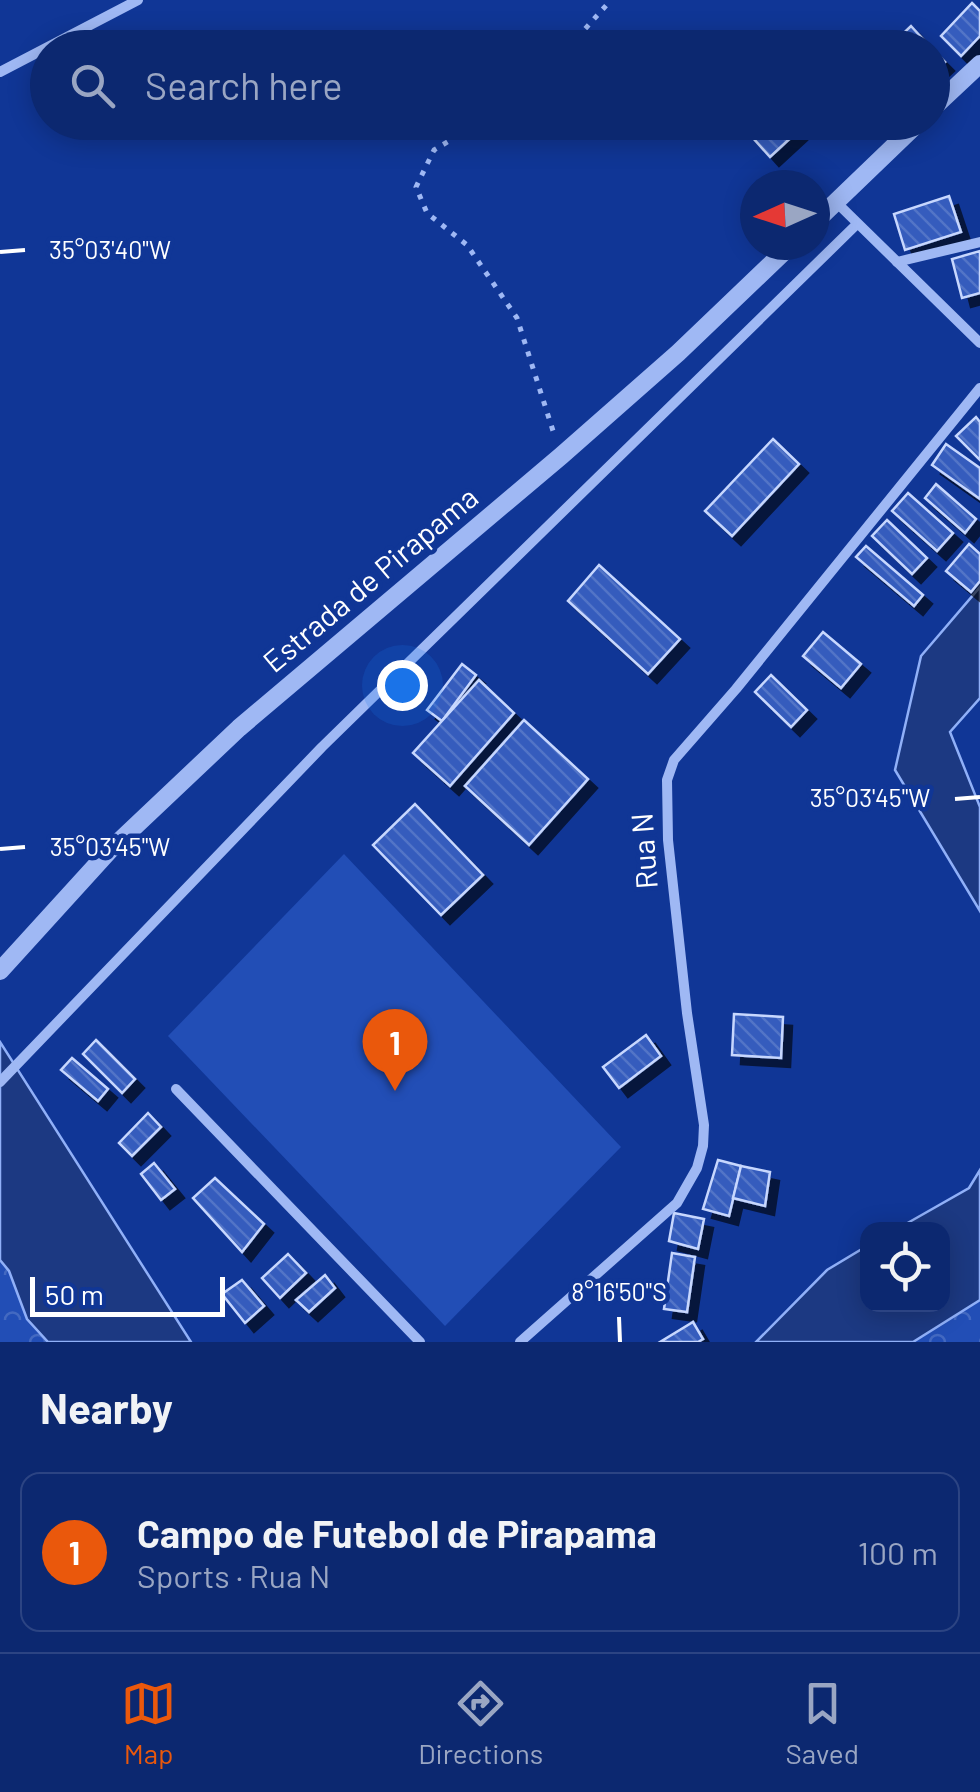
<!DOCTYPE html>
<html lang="en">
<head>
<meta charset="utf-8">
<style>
  :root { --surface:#0c2870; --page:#1a3478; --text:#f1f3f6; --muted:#9aa6c3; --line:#2c4483; --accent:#ea580c }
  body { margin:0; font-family:Barlow,sans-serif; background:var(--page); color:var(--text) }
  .controls { position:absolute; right:30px; bottom:30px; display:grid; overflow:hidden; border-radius:20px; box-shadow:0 5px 25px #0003 }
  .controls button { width:90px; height:90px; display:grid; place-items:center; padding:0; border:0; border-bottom:2px solid var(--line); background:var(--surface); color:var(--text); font:50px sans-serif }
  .compass { position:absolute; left:740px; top:170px; width:90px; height:90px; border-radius:50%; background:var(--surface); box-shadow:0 5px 25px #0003; rotate:267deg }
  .scale { position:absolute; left:30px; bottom:25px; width:195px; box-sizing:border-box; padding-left:10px; border:5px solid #fff; border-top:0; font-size:28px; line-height:35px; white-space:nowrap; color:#fff; -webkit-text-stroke:8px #103696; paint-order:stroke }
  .you { position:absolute; left:402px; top:685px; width:35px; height:35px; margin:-25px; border:8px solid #fff; border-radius:50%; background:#1a73e8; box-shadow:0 0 0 15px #1a73e833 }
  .badge { display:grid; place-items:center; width:65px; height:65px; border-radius:50%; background:var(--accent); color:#fff; font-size:32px; font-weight:700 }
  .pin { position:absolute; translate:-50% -82px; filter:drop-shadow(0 2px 5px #0008) }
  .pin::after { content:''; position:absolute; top:52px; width:35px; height:30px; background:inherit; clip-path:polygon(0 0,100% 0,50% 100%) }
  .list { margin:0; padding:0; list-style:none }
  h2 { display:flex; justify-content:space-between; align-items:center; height:130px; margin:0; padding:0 40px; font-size:42px }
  h2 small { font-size:32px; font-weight:400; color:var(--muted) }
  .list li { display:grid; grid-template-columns:65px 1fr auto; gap:30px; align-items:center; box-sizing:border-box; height:160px; margin:0 20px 20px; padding:0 20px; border:2px solid var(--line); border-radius:20px }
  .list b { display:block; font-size:38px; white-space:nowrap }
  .list p { margin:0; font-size:32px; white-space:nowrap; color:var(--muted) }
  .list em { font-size:32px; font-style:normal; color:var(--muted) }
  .icon { flex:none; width:55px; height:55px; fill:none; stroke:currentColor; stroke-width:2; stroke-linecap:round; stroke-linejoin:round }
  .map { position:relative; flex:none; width:980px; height:1342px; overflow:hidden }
  .search { position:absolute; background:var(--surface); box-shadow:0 5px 25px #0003; left:30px; right:30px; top:30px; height:110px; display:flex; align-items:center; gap:25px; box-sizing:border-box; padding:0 35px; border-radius:55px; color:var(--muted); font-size:38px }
  .sheet { height:310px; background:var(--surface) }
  nav { display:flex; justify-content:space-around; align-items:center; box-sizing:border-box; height:140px; border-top:2px solid var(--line); background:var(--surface); font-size:28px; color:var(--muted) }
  nav a { display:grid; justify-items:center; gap:5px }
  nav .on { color:var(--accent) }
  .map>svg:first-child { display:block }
  .forest { fill:url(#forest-crowns) }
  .park { fill:#224eb6 }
  .water { fill:#1c3982; stroke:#90b0f8; stroke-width:2.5 }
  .building { fill:url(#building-back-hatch); stroke:#c7d7fe; stroke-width:2.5; filter:url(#shadow) }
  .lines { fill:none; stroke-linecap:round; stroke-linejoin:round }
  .path { stroke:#9fb8f4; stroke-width:5; stroke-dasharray:5 8; stroke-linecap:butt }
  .minor { stroke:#9fb8f4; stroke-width:10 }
  .tertiary { stroke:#9fb8f4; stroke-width:18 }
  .ticks { fill:none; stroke:#fff; stroke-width:4 }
  .labels { text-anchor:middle; stroke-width:9; stroke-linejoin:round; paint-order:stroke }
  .street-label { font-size:30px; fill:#fff; stroke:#103696 }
  .ticks-label { font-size:25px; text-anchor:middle; fill:#fff; stroke:#103696; stroke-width:9; stroke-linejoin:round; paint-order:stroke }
</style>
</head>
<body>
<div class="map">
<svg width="980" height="1342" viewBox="0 0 980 1342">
  <defs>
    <pattern id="forest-crowns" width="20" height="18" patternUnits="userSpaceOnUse" patternTransform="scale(2.5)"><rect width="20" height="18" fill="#224eb6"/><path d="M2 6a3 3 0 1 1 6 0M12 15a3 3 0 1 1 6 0" fill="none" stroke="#4369c1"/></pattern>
    <pattern id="building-back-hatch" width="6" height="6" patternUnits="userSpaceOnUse" patternTransform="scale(2.5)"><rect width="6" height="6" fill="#345cbd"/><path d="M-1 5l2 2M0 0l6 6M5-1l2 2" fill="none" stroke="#5274c7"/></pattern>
    <filter id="shadow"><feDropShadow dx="9" dy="9" stdDeviation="0" flood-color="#0009"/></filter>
  </defs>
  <rect width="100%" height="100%" fill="#103696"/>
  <g class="forest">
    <polygon points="0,1260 9,1271 27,1319 48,1342 0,1342"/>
    <polygon points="980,1300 980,1342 914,1342"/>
  </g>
  <polygon class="park" points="344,854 621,1147 445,1326 168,1036"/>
  <g class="water">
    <polygon points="980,587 980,698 950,732 980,807 980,911 895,770 921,656"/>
    <polygon points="0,1042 191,1342 48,1342 27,1319 9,1271 0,1260"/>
    <polygon points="980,1170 980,1300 913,1342 756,1342 827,1270 867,1246 868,1304 942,1304 942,1230 897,1229 969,1188"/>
  </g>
  <g class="building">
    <polygon points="972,3 980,11 980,36 961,56 941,36"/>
    <polygon points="911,26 931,48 899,48 894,42"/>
    <polygon points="932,49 945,62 932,74"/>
    <polygon points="770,122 791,122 798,131 770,157 753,138"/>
    <polygon points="949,196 961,232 905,250 894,214"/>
    <polygon points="980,251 980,293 962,298 952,259"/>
    <polygon points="976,417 980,422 980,460 956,436"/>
    <polygon points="773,439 799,464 732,536 705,511"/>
    <polygon points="946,444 980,468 980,499 932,465"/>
    <polygon points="936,484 976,519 965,533 925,498"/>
    <polygon points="908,493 953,533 937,551 892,511"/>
    <polygon points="887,520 927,558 912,574 872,536"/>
    <polygon points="969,544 980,554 980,581 971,592 946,571"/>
    <polygon points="866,546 923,595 914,606 856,557"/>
    <polygon points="599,565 680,639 648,674 568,601"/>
    <polygon points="823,632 861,664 841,688 803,656"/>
    <polygon points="462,664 476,675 442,721 427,710"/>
    <polygon points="771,675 807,710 791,727 755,692"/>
    <polygon points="479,680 514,713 450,786 413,753"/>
    <polygon points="524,720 588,779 529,845 465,786"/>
    <polygon points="415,804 483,875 441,915 373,845"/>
    <polygon points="734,1014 783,1017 781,1058 732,1055"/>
    <polygon points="646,1035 661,1056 619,1088 603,1067"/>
    <polygon points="96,1040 135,1079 122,1093 83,1054"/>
    <polygon points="72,1058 108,1089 98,1101 61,1070"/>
    <polygon points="148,1113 161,1127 132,1156 119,1143"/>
    <polygon points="718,1160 741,1166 729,1216 703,1209"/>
    <polygon points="154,1163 175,1189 161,1200 141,1174"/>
    <polygon points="741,1166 770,1172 765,1206 733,1198"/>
    <polygon points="215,1178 264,1224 242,1252 193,1198"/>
    <polygon points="674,1213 704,1219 698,1249 669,1241"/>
    <polygon points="672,1253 695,1257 687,1312 664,1309"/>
    <polygon points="288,1254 306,1273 280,1298 262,1278"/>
    <polygon points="325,1275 335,1288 309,1312 296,1300"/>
    <polygon points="242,1280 264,1306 245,1323 222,1294"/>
    <polygon points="693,1322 703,1339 698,1342 660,1342"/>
  </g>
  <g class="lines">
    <g class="path">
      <polyline points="568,48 611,0"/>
      <polyline points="481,122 434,150 416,187 427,213 467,245 517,318 554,434"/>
    </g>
    <g class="minor">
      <polyline points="0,72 138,0"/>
      <polyline points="836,202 980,343"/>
      <polyline points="897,262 980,242"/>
      <polyline points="0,1082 322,747 857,224"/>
      <polyline points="176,1089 420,1342"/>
      <polyline points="520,1342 677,1203 697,1168 703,1146 704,1125 687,1013 668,840 667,780 674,760 736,689 980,388"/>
    </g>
    <g class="tertiary">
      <polyline points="932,109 980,64"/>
      <polyline points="815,222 919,122"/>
      <polyline points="0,971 110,850 239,728 561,456 678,353 791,245"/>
    </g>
  </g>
  <path class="ticks" d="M0,252L25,250M955,799L980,797M0,849L25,847M619,1317L620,1342"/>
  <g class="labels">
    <g class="street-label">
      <text transform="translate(371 580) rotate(-40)" y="10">Estrada de Pirapama</text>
      <text transform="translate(645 851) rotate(-94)" y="10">Rua N</text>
    </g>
  </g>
  <g class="ticks-label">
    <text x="110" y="259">35°03'40"W</text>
    <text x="870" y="807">35°03'45"W</text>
    <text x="110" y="856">35°03'45"W</text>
    <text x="619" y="1301">8°16'50"S</text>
  </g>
</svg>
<div class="controls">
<button><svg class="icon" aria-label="locate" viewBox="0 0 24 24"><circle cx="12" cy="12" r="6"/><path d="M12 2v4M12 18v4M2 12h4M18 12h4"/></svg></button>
</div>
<svg class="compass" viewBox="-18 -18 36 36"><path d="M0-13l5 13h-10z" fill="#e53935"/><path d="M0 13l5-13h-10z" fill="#9aa6c3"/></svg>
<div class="scale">50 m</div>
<div class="you"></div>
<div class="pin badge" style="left:395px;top:1091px">1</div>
<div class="search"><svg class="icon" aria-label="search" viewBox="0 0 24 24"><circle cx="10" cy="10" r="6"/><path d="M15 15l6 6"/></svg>Search here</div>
</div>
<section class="sheet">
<h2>Nearby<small></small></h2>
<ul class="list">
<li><span class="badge">1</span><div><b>Campo de Futebol de Pirapama</b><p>Sports · Rua N</p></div><em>100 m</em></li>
</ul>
</section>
<nav>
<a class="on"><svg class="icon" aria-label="map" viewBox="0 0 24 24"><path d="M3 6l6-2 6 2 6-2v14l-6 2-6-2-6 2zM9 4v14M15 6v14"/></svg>Map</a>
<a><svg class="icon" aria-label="directions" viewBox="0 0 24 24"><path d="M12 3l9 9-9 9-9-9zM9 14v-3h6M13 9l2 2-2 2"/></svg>Directions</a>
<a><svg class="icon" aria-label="saved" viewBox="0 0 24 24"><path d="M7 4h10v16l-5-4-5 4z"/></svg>Saved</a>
</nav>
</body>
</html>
